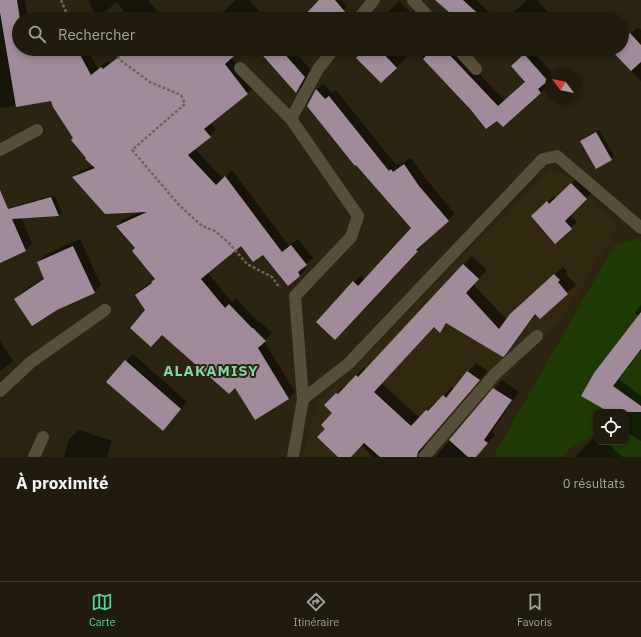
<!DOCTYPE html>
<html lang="fr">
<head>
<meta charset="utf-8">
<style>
  :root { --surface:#201b0d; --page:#282416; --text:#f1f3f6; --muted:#a2a19d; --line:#3d392e; --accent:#50d398 }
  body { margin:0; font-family:"IBM Plex Sans",sans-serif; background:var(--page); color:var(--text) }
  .controls { position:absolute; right:12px; bottom:12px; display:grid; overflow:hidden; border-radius:8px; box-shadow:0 2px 6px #0003 }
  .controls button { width:36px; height:36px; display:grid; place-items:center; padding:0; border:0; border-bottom:1px solid var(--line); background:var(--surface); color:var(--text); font:20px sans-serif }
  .compass { position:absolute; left:545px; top:68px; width:36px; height:36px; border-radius:50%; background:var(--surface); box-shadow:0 2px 6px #0003; rotate:302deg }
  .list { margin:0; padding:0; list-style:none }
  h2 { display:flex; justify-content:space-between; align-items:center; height:52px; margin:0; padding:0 16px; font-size:17px }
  h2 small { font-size:13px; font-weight:400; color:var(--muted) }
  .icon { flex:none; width:22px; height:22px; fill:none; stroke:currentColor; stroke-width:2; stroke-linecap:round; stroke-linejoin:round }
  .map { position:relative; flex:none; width:641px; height:457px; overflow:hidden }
  .search { position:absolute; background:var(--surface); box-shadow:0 2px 6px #0003; left:12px; right:12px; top:12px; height:44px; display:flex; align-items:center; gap:10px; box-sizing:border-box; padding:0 14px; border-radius:22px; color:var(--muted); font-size:15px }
  .sheet { height:124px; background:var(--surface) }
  nav { display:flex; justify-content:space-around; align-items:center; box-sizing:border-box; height:56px; border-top:1px solid var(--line); background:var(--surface); font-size:11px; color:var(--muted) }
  nav a { display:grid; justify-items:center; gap:2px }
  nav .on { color:var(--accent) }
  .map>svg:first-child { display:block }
  .built { fill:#31290f }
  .green { fill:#1f3904 }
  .shadow { fill:#0007 }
  .building { fill:#a18b9a }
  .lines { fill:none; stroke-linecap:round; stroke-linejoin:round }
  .path { stroke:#6b6655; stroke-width:2.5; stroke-dasharray:3 2; stroke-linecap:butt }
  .minor { stroke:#56503b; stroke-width:12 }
  .labels { text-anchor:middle; stroke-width:4; stroke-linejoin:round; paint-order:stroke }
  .district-label { font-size:15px; font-weight:bold; letter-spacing:1px; fill:#83d4aa; stroke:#2a2411 }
</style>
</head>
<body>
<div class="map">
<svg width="641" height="457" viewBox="0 0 641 457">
  <rect width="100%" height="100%" fill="#2a2411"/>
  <polygon class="built" points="550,169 568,176 619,226 569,308 436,457 302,457 317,404 476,243"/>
  <polygon class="green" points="637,238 641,242 641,457 614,457 599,442 626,442 626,412 596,412 596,438 594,436 570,448 563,457 493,457 614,246"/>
  <g class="shadow">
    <polygon points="0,0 25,0 28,19 19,19 19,49 87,49 98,69 108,61 110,64 129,49 241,49 231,57 254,87 247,94 210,122 216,130 195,149 223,179 232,170 289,246 298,239 313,258 304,266 306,269 300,275 263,254 241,244 207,272 232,302 236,298 259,323 260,322 272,333 264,341 295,392 288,398 235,387 147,311 136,295 142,289 156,278 136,248 117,226 123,220 142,211 74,177 80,171 93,166 74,138 51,100 0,108 0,14 1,14"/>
    <polygon points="88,0 148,0 163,19 130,19 117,2 97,18"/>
    <polygon points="236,0 249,0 266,19 215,19"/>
    <polygon points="320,0 341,0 347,6 333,19 304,19"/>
    <polygon points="436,0 476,0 496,19 459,19"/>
    <polygon points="527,0 537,0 552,17 550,19 510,19 508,17"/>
    <polygon points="399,1 417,19 381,19"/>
    <polygon points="67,13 71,19 53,19"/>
    <polygon points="638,27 641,30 641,81 613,51 615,49 622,49 622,42"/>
    <polygon points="258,49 292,49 311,70 303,86 296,92"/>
    <polygon points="366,49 415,49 381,82"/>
    <polygon points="415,49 460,49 464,58 505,101 526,82 519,60 531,49 553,74 551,74 551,76 544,83 547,86 541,93 497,120 472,109"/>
    <polygon points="323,83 332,93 336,90 396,165 398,163 400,165 411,158 426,179 455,214 423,243 424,244 342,332 354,282 361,275 365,279 412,228 308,106 317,90"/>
    <polygon points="599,130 614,156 611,159 582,141 585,138"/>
    <polygon points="578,177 592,192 570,214 577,222 555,242 538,210 554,196 556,199"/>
    <polygon points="54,195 62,212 59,215 21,217 32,244 25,251 0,262 0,221 5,209"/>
    <polygon points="80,239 101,285 94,292 15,299 22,292 45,277 38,262 45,255"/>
    <polygon points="472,256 487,270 473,284 507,320 519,306 563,267 567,271 566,274 576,285 540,318 536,314 514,344 503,355 448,323 440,331 435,326 381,383 420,418 435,402 436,403 452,387 454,389 468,372 476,363 488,371 426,443 424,447 425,452 432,457 436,456 494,389 502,380 519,392 492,431 495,435 475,457 373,457 361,445 350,457 340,457 326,429 334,413 337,393 345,385 346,387 364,367 366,369"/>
    <polygon points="641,305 641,350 619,379 641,396 641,441 626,432 626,412 611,412 583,395 639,316 635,313"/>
    <polygon points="0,341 13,361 6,367 0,371"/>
    <polygon points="133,354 187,402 169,423 126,361"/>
    <polygon points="79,430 112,441 107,457 64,457 69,439"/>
    <polygon points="596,435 596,442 606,442 623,457 575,457"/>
  </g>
  <g class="building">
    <polygon points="0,0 17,0 20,19 19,19 19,49 77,49 91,75 101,67 103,69 129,49 175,49 177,52 181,49 242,49 225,64 248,94 204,129 211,137 188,155 216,185 225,176 282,252 291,245 307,265 298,272 300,276 288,286 263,255 253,262 241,246 201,279 225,308 229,304 252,328 253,328 266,341 258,348 289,399 255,420 235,388 229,394 162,335 151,347 130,328 145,310 135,295 152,283 151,282 155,279 132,251 135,248 116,226 147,212 105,214 72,177 95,168 85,159 86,158 71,140 73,138 53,107 51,101 16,107 0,12"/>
    <polygon points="319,0 335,0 351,19 301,19"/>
    <polygon points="435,0 463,0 484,19 457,19"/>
    <polygon points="630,33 641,45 641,62 631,71 612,51 614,49 622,49 622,41"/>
    <polygon points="257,49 280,49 305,77 296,93"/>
    <polygon points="365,49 379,49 397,68 381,83 356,58"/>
    <polygon points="432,49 444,49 498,106 525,82 511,66 524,54 548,81 538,89 541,93 503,127 497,121 486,129 471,110 423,59"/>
    <polygon points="316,89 325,99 329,96 389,171 391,169 393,172 404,164 419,186 449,221 416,250 418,251 335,340 316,322 353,281 358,286 411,228 356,165 355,166 307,106"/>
    <polygon points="596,132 612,160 596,169 580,141"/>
    <polygon points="571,183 587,199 565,221 572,229 555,244 531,216 547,201 549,204"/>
    <polygon points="0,190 8,209 51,197 59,216 12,219 26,251 0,263"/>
    <polygon points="73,246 95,293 57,310 32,326 14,299 44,279 37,262"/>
    <polygon points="463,264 479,279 466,293 499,329 510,314 554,274 560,280 558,282 568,294 540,319 535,314 506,354 503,357 446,323 440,333 434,327 374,392 411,426 426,410 428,411 443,395 446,398 467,371 480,380 418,452 417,457 380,457 364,443 351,457 338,457 317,437 325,429 321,425 332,413 324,405 336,393 338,394 356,375 358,377"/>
    <polygon points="641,312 641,349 613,386 641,406 641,412 609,412 581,396 594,373"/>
    <polygon points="125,360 181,409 163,431 106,382"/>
    <polygon points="493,388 512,400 484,440 488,443 476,457 468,457 449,440"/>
  </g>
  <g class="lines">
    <g class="path">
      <polyline points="61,0 69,19"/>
      <polyline points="82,49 84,55 96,49"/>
      <polyline points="111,49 120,60 150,82 181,95 185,104 132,150 179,205 202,226 215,231 229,243 247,264 272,277 280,288"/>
    </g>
    <g class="minor">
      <polyline points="413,0 430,19"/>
      <polyline points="358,19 374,0"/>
      <polyline points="458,49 476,69"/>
      <polyline points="240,68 291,119 358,216 351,237 295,296 303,399 293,457"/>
      <polyline points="291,119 318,69 334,49"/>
      <polyline points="0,150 37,130"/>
      <polyline points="0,391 31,362 105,310"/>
      <polyline points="303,399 348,364 543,159 557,156 641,228"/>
      <polyline points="34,457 43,437"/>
      <polyline points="424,457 496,373 537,336"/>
    </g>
  </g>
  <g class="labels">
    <g class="district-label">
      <text x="211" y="376">ALAKAMISY</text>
    </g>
  </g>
</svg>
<div class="controls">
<button><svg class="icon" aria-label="locate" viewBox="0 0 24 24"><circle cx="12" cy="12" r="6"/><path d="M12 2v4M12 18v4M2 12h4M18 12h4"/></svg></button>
</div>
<svg class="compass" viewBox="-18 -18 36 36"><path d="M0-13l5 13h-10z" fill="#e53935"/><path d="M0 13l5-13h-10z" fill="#a2a19d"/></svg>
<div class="search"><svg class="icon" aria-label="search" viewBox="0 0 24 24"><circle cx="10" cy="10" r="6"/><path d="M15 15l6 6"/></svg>Rechercher</div>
</div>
<section class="sheet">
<h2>À proximité<small>0 résultats</small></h2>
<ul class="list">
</ul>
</section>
<nav>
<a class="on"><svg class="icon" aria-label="map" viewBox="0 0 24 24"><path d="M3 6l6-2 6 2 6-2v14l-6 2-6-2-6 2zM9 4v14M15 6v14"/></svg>Carte</a>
<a><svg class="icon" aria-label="directions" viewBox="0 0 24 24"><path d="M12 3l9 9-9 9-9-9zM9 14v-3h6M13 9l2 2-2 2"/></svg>Itinéraire</a>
<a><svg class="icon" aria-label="saved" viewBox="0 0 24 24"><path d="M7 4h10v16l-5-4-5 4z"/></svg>Favoris</a>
</nav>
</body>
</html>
